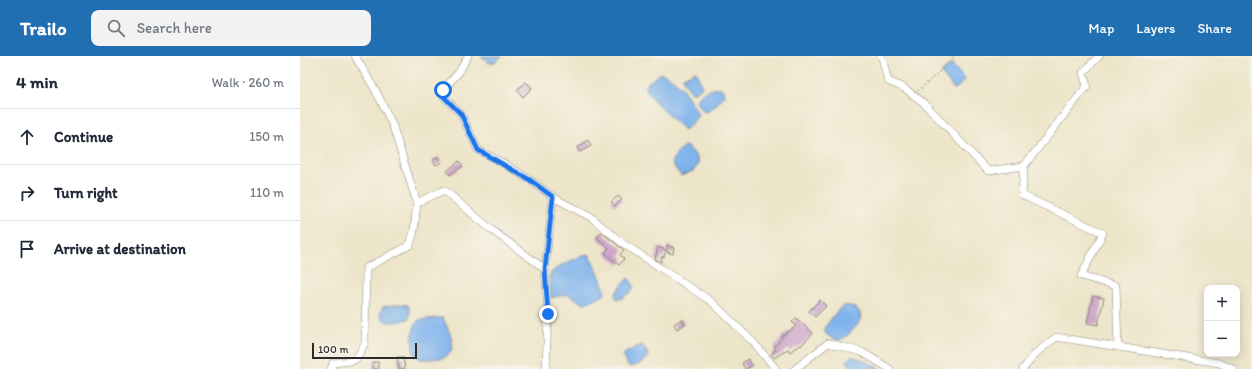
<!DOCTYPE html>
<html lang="en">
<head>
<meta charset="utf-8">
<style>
  :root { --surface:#fff; --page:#f2f2f3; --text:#1f2937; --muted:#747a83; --line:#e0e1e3; --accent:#1f6fb2 }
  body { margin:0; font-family:Itim,sans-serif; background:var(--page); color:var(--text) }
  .controls { position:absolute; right:12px; bottom:12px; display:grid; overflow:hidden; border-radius:8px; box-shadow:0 2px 10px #0003 }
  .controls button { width:36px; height:36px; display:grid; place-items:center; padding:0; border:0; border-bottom:1px solid var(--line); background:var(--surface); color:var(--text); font:20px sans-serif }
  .scale { position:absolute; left:12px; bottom:10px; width:105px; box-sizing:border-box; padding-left:4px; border:2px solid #2b2b2b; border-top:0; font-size:11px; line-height:14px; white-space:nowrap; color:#2b2b2b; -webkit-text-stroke:3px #f7f3e8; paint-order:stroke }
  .stop { position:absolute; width:12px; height:12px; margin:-9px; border:3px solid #1a73e8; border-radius:50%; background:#fff }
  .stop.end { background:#1a73e8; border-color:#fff; box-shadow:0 1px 4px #0008 }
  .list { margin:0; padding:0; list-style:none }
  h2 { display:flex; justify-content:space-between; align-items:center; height:52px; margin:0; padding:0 16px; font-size:17px }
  h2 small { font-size:13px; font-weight:400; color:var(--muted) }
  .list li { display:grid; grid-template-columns:26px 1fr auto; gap:12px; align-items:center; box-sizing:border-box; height:56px; padding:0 16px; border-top:1px solid var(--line) }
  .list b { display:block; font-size:15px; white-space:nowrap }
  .list em { font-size:13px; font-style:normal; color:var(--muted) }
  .icon { flex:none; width:22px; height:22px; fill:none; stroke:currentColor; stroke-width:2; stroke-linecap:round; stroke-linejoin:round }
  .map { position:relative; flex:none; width:952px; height:313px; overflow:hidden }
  header { display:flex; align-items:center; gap:24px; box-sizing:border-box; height:56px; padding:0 20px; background:var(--accent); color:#fff }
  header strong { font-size:19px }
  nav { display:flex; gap:22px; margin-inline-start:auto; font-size:14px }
  .search { width:280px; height:36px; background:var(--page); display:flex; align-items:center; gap:10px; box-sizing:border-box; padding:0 14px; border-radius:8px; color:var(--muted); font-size:15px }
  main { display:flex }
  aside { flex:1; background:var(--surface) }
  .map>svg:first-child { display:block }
  .water { fill:#7eb3ec; stroke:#546f8c }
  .building { fill:#cea7ca }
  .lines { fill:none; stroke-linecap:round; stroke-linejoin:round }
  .minor-casing { stroke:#8c887a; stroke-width:8 }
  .path { stroke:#8c887a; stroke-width:1.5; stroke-dasharray:1 3; stroke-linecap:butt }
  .minor { stroke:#fff; stroke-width:7 }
  .route { stroke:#1a73e8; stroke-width:5 }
</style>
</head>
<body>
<header>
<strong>Trailo</strong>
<div class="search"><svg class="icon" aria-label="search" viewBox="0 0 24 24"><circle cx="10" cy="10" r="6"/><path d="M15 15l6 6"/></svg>Search here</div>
<nav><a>Map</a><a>Layers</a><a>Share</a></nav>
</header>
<main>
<aside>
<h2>4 min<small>Walk · 260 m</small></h2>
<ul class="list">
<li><svg class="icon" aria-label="ahead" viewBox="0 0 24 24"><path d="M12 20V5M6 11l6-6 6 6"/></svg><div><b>Continue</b></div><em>150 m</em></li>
<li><svg class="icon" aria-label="right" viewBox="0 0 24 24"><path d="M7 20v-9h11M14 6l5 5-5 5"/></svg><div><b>Turn right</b></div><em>110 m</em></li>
<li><svg class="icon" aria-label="arrive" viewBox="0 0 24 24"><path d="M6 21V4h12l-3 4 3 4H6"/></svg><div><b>Arrive at destination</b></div></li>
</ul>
</aside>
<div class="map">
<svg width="952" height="313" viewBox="0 0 952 313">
  <rect width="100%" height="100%" fill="#f7f3e8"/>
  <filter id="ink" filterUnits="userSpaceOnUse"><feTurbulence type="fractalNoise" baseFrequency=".025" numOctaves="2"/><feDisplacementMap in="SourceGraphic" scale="8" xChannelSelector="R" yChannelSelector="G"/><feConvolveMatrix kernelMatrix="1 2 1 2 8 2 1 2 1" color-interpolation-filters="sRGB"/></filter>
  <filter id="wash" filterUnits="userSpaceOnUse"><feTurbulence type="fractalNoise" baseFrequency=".012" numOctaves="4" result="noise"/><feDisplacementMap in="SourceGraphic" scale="16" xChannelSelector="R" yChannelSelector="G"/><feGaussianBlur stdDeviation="0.9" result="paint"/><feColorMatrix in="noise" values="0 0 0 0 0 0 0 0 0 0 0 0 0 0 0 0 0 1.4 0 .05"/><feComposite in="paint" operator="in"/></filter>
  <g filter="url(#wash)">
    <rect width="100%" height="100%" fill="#ede5c9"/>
    <g class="water">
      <polygon points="181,0 202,0 195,6 189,7"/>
      <polygon points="651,8 663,21 664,24 657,32 654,33 641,17"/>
      <polygon points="396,15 402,31 395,36 391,36 383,25 383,21"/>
      <path d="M361,17C379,23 389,42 398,58C394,66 390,70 384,74L354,45L345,32L346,28Z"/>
      <path d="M419,31L423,34L424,40C418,46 412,56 404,56L396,45L404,36Z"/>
      <path d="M384,90C392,92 397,101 399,108L393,115L381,120L373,109L372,104Z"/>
      <path d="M289,198L300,221L305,235L304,239L285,247H281C269,236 265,238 251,242C251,235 248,227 250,220C253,210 280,201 289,198Z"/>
      <path d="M328,222L333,228V234L322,242L317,243L315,240C317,233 324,227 328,222Z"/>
      <path d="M98,248L108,249L110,256L109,263C99,265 84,271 80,258L83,251Z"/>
      <path d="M546,249C548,250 552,250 555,252C571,261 548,280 539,285L530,281L525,277V271L538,254Z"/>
      <path d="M139,262H143C148,274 160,293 145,301C141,303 136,302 132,303C127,303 122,305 117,301C110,296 111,269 119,264Z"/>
      <path d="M342,289C345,291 347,296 348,300C345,306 336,310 330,311C326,308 323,303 324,298L336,291Z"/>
      <polygon points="551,300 564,304 580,313 553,313 547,306"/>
    </g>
    <g id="blocks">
      <g class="building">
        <polygon points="226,26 232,32 223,41 217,34"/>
        <polygon points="288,84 291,90 280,96 277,92"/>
        <polygon points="138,101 142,106 136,109 133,104"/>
        <polygon points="159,105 163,110 150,119 147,115"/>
        <polygon points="318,140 322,144 315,150 311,146"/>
        <polygon points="301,176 324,194 320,199 324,203 319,209 305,197 309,192 297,182"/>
        <polygon points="367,189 374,192 373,198 367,196"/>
        <polygon points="358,191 366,194 364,201 362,200 361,206 355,203"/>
        <polygon points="793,240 804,242 798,269 787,267"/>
        <polygon points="520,244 526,250 515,261 509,255"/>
        <polygon points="496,262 513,277 501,290 500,289 497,292 496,291 490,296 488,293 474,302 471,298 476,294 474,290 478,287 478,286 482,282 481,281 496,270 492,266"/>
        <polygon points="382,263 385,268 377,273 374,268"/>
        <polygon points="97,301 103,301 105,313 99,313"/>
        <polygon points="448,303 452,310 445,313 442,307"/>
        <polygon points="73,306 78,306 79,313 73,313"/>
      </g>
    </g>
  </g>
  <g filter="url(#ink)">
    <use href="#blocks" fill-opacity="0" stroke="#8c887a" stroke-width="1"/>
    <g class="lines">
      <g class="minor-casing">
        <g id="minor">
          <polyline points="55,0 76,35 92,68 117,147"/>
          <polyline points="168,0 159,16 143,34 144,41 161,58 178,94 203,107 230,124 253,141 245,213"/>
          <path d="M581,0C585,8 585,17 588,25L604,32L624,47L688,115L724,110"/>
          <polyline points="799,0 783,17 787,30 724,110 722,139 803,177 781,220 816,230 818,291"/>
          <polyline points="253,141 292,162 321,186 412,246 454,287 476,313"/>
          <polyline points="31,313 33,307 51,305 56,303 65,287 66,212 110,189 114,175 117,147 144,134 193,175 245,213 248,258 246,313"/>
          <polyline points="495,313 528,287 562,296 590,313"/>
          <polyline points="723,313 736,297 756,281 919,307 934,313"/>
        </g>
      </g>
      <polyline class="path" points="618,35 646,10 655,0"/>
      <use href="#minor" class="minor"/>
    </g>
  </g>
  <g class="lines" filter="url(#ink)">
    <polyline class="route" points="143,34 144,41 161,58 178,94 230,124 253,141 245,213 248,258"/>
  </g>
</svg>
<div class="controls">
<button>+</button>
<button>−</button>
</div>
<div class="scale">100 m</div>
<div class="stop" style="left:143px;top:34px"></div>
<div class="stop end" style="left:248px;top:258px"></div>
</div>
</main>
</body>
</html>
